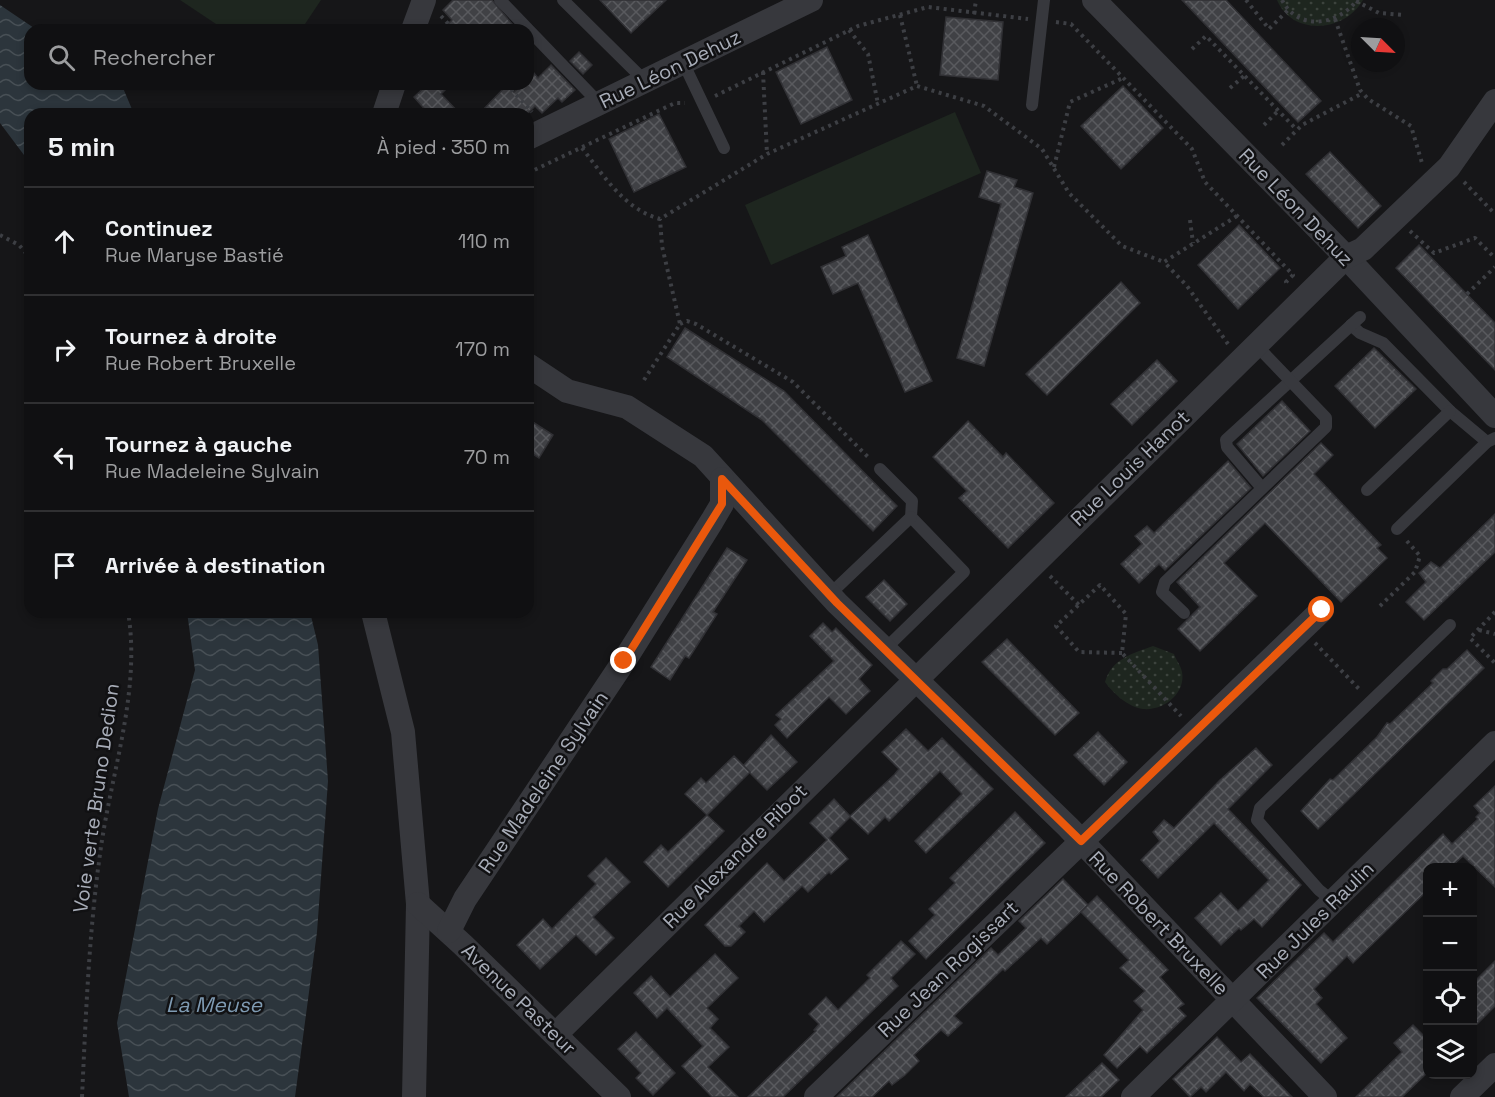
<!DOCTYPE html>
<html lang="fr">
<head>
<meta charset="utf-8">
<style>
  :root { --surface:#101012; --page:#19191b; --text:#f1f3f6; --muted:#9c9d9f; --line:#303032 }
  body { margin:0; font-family:"Space Grotesk",sans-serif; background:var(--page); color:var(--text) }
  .controls { position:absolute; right:18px; bottom:18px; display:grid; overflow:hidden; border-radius:12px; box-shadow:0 3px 9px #0003 }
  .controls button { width:54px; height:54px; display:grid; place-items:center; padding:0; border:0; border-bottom:2px solid var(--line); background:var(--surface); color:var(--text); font:30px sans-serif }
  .compass { position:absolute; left:1351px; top:18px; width:54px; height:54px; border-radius:50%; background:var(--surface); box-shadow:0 3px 9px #0003; rotate:114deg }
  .stop { position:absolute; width:18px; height:18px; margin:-14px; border:4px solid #ea580c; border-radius:50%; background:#fff }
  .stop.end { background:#ea580c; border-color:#fff; box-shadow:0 2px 6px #0008 }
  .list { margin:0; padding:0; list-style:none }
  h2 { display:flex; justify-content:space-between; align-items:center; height:78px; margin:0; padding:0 24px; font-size:26px }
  h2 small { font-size:20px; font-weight:400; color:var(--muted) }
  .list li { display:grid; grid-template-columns:39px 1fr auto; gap:18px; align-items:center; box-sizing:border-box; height:108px; padding:0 24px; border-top:2px solid var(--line) }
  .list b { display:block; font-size:22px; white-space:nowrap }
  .list p { margin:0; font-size:20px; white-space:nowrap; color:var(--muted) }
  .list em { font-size:20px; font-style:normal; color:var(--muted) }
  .icon { flex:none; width:33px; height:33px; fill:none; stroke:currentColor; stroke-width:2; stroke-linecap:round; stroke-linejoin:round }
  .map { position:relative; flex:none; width:1495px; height:1097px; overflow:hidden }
  .search { position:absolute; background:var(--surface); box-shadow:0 3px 9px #0003; left:24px; top:24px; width:510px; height:66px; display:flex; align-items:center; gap:15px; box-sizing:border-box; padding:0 21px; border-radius:18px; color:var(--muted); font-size:22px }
  .panel { position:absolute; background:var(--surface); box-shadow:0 3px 9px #0003; left:24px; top:108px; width:510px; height:510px; border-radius:18px }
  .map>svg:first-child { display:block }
  .grass { fill:#1e261f }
  .park { fill:url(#park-dots) }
  .water { fill:url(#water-waves) }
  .building { fill:url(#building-cross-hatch); stroke:#303034; stroke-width:1.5 }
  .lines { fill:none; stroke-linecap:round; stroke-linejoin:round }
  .path { stroke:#3d3f44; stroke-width:4; stroke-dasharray:3 4.5; stroke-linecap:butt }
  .service { stroke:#37383d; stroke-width:12 }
  .minor { stroke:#37383d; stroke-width:24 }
  .route { stroke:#ea580c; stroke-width:8 }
  .labels { text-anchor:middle; stroke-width:5; stroke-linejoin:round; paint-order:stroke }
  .street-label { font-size:20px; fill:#a8adb8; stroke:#111113 }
  .water-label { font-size:21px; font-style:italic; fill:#7f9bb3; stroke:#111113 }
</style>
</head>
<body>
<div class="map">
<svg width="1495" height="1097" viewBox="0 0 1495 1097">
  <defs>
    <pattern id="park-dots" width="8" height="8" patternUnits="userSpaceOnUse" patternTransform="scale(1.5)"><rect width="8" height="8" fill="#1e261f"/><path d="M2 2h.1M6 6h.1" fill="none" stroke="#3c433d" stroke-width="1.8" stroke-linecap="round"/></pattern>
    <pattern id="water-waves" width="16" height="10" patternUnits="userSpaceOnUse" patternTransform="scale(1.5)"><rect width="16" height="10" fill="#2c353c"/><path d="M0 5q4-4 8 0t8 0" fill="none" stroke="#485056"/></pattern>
    <pattern id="building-cross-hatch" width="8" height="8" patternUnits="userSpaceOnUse" patternTransform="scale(1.5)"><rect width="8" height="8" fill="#404145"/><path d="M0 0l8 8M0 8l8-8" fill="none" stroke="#595a5e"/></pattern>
  </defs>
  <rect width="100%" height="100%" fill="#161618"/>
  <g class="grass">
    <polygon points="180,0 321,0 301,30 225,30"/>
    <polygon points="955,112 981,173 771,265 745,205"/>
  </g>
  <g class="park">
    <path d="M1277,0H1363C1345,32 1293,37 1277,0Z"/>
    <path d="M1153,646L1174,654C1176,660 1181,666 1182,672C1186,693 1164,711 1143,709C1128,707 1113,693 1105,682C1112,659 1131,654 1153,646Z"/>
  </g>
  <g class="water">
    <polygon points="0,5 37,30 30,30 30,84 117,84 123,88 134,114 30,114 30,163 0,123"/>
    <polygon points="187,612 310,612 318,645 328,781 317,932 295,1097 129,1097 117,1023 158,809 195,670"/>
  </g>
  <g class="building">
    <polygon points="453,0 492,0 517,30 442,30 452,20 443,10"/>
    <polygon points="600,0 666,0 631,33"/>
    <polygon points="1182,0 1226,0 1321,101 1298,122"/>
    <polygon points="946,17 1003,22 998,80 940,75"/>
    <polygon points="827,47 852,100 801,124 776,72"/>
    <polygon points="579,52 592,65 583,74 570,61"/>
    <polygon points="551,65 575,90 562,102 558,98 542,113 535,106 527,114 479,114 507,85 514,92 523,84 528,84 528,79 534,73 538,78"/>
    <polygon points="428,84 451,84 441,94 460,114 429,114 414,97"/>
    <polygon points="1123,86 1163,128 1121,169 1081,126"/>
    <polygon points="659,114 686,167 634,192 609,139"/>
    <polygon points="1330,152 1381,206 1358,228 1306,174"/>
    <polygon points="987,171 1017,180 1014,187 1033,193 984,366 957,358 1001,204 979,197"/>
    <polygon points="1239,225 1280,268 1238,309 1198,265"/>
    <polygon points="868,235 932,381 905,392 858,283 833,294 821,267 846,256 842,247"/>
    <polygon points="1419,245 1495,323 1495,370 1396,268"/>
    <polygon points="1121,282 1140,303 1047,395 1026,374"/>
    <polygon points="685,328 784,391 897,506 873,531 762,420 667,357"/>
    <polygon points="1374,348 1416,389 1375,428 1335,386"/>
    <polygon points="1157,360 1177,381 1132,425 1111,404"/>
    <polygon points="1282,401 1310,431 1263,476 1237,444"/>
    <polygon points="528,419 553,435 539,458 528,451"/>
    <polygon points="968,421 1003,457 1006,453 1054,503 1008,548 959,498 967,491 933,457"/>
    <polygon points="1321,443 1333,455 1314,474 1381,545 1377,548 1387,558 1341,602 1265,523 1224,563 1257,596 1200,651 1178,629 1200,607 1177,582"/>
    <polygon points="1228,461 1251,488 1165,570 1159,564 1139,583 1121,564 1142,544 1135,536 1147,526 1154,533"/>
    <polygon points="1495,514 1495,552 1424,620 1406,602 1426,582 1419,573 1431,562 1440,568"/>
    <polygon points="727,548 747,560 713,612 717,614 689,658 685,656 670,680 651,667"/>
    <polygon points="884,580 907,604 890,621 866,597"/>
    <polygon points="823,623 832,632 836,628 872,665 859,679 870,691 846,714 829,697 787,738 775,725 781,719 776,715 834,661 810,636"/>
    <polygon points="1007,639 1079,713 1055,735 982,662"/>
    <polygon points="1467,650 1484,668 1318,829 1301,811 1330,779 1333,780 1377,737 1387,723 1390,724 1433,683 1431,681 1443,669 1447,669"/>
    <polygon points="906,729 928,751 942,738 993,789 926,853 915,841 962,794 940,771 889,821 885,817 868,834 850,817 829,838 848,859 831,874 829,872 808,892 802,886 764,922 754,911 739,926 745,932 731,946 725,946 705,925 767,863 784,881 803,863 827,840 810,823 834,799 850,816 894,775 899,769 882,752"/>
    <polygon points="1098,732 1127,762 1104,785 1074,755"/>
    <polygon points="771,735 797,762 767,790 743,766"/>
    <polygon points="1256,748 1272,765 1228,809 1301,885 1262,927 1254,919 1241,930 1239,928 1221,945 1195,918 1221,893 1238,911 1269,880 1214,823 1158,878 1141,860 1160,841 1153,832 1164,820 1174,828 1220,780"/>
    <polygon points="734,756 750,772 707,815 724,831 668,887 644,862 661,845 668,852 707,815 685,794 701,778 706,783"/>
    <polygon points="1495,786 1495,887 1463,856 1451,867 1428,867 1428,890 1353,963 1347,956 1314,989 1322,998 1316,1004 1347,1038 1321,1063 1257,998 1324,933 1333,942 1443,834 1452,844 1478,819 1476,817 1480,813 1474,806"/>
    <polygon points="1015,812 1045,843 926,959 909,941 935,915 929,909 955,883 950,878"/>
    <polygon points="606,858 630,882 593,917 614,938 596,955 576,935 540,969 517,945 543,919 552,929 596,884 588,876"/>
    <polygon points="1063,879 1088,905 1047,944 1041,938 1005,971 1003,969 954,1016 962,1023 948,1036 941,1030 914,1055 919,1061 905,1075 892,1085 889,1081 872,1097 837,1097 991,948 998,955 1026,928 1019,921"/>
    <polygon points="1097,896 1168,970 1160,977 1184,1004 1178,1008 1186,1016 1147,1053 1140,1046 1117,1068 1104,1055 1143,1010 1134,1001 1145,991 1120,968 1129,960 1081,912"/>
    <polygon points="901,941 915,954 891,978 898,986 783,1097 748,1097 816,1031 814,1030 819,1024 809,1014 826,997 838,1010 870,978 867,975"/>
    <polygon points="715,954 738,978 707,1008 718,1019 710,1028 729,1047 708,1067 738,1097 712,1097 682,1066 703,1046 667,1008 657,1018 634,993 651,976 670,997"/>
    <polygon points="1495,961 1495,1006 1473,1028 1473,983"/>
    <polygon points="1413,1025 1428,1040 1428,1072 1402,1097 1356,1097 1402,1052 1394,1043"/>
    <polygon points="636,1032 675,1073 653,1095 636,1078 641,1073 618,1049"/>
    <polygon points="1217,1037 1241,1062 1250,1054 1292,1097 1264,1097 1250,1084 1244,1091 1226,1072 1206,1092 1201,1087 1190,1097 1173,1079"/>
    <polygon points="1102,1063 1119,1080 1101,1097 1066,1097"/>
  </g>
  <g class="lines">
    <g class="path">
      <polyline points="1246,0 1269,29 1289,9"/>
      <path d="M1282,0C1298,32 1339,25 1357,0"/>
      <polyline points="1356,1 1379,13 1404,15"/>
      <polyline points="974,14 976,0"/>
      <polyline points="900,15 917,86"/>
      <polyline points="441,16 454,30"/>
      <polyline points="1335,19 1360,90 1368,99 1411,126 1422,163"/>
      <polyline points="1056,22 1071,24 1192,149 1205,182 1293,275 1286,282 1288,285"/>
      <polyline points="849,30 868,54 878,104"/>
      <polyline points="1192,49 1206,36 1297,130"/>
      <polyline points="763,72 767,154"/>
      <polyline points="506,84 532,112"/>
      <polyline points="1230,88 1244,76"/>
      <polyline points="715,96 858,26 928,7 1028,19"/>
      <polyline points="1264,125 1278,111"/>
      <polyline points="1282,145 1302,125 1363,93"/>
      <path d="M582,148C604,176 624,209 660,219L767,154L917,86L984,106L1042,149L1069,193L1122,246L1164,262"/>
      <polyline points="1054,167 1070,102 1123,78"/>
      <polyline points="528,173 658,111 675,103 685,103"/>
      <polyline points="1464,182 1495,214"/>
      <polyline points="1190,220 1193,243"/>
      <polyline points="1410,231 1434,253 1475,238 1495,258"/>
      <polyline points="0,235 19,245 30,258"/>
      <polyline points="1467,294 1495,267"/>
      <polyline points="680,324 687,321 696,324 793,382 870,459"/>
      <polyline points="1228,344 1187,286 1164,262 1237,216"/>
      <polyline points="644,380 680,324 662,246 660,219"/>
      <polyline points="1050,576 1079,605"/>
      <polyline points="1380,606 1415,572 1420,556 1406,540"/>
      <polyline points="1495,612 1470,638 1495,663"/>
      <polyline points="1479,630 1495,634"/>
      <polyline points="1315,643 1360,690"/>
      <polyline points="1122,653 1079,652 1056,626 1100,585 1126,614 1122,653 1181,716"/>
      <path d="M82,1097C86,1013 89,929 101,847C112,770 141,689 128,612"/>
    </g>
    <g class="service">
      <polyline points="500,0 599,103"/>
      <polyline points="563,0 644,80"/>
      <polyline points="683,62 724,148"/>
      <polyline points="1032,105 1044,0"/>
      <polyline points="1351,325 1360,333 1383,343 1450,411 1487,442"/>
      <polyline points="880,469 912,501 911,517 964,572 884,650"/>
      <polyline points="1262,488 1227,447 1226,440 1360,317"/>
      <polyline points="1367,490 1450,411"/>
      <polyline points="1397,529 1487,442 1495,438"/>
      <polyline points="829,595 911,517"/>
      <polyline points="1184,613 1162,592 1165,582 1326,427 1326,418 1256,345"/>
      <polyline points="1334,902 1319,890 1257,820 1260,808 1450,625"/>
    </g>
    <g class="minor">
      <polyline points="1094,0 1346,257 1495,416"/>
      <polyline points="413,30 424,0"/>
      <polyline points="384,114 394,84"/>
      <polyline points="528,138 811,0"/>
      <polyline points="528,365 567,391 627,407 703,456 837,603 1068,827 1325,1097"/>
      <polyline points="373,612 403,732 418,904 414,1097"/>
      <polyline points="418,904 463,945 619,1097"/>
      <polyline points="449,931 465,899 624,661 712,521 722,504 722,479"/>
      <polyline points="556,1034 1346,257 1363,249 1449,167 1495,101"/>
      <polyline points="816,1097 1322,610"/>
      <polyline points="1133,1097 1495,743"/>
      <polyline points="1462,1097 1495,1065"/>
    </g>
  </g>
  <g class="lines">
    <polyline class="route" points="624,661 722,504 722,479 837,603 1081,841 1322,610"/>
  </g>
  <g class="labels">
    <g class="street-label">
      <text transform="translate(670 69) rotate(-26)" y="7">Rue Léon Dehuz</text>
      <text transform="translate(1296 207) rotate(46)" y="7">Rue Léon Dehuz</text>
      <text transform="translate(1130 468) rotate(-44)" y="7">Rue Louis Hanot</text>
      <text transform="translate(543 782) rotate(-56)" y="7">Rue Madeleine Sylvain</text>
      <text transform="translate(96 798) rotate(-82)" y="7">Voie verte Bruno Dedion</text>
      <text transform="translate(735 856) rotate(-45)" y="7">Rue Alexandre Ribot</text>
      <text transform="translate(1315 920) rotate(-45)" y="7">Rue Jules Raulin</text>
      <text transform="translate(1159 923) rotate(46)" y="7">Rue Robert Bruxelle</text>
      <text transform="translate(948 969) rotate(-44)" y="7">Rue Jean Rogissart</text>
      <text transform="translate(519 999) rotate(44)" y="7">Avenue Pasteur</text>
    </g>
    <g class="water-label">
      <text x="214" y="1012">La Meuse</text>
    </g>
  </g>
</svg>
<div class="controls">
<button>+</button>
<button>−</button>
<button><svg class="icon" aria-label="locate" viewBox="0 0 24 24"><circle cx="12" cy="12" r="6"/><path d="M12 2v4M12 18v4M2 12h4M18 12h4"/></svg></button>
<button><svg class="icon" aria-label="layers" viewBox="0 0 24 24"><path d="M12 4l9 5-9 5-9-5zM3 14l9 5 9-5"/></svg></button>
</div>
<svg class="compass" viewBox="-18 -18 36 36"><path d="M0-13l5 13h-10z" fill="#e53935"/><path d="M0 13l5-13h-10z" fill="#9c9d9f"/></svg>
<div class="stop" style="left:1322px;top:610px"></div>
<div class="stop end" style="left:624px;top:661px"></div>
<div class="search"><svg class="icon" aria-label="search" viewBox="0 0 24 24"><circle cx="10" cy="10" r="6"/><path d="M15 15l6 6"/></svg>Rechercher</div>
<section class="panel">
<h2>5 min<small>À pied · 350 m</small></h2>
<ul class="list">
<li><svg class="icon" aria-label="ahead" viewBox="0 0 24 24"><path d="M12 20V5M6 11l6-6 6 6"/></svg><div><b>Continuez</b><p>Rue Maryse Bastié</p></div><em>110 m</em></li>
<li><svg class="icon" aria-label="right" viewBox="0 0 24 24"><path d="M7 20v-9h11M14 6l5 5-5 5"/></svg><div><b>Tournez à droite</b><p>Rue Robert Bruxelle</p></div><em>170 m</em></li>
<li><svg class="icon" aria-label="left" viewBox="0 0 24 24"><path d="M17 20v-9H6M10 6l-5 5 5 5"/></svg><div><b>Tournez à gauche</b><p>Rue Madeleine Sylvain</p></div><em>70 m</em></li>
<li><svg class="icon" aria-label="arrive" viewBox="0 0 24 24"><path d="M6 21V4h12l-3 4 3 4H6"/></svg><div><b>Arrivée à destination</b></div></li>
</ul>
</section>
</div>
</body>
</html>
